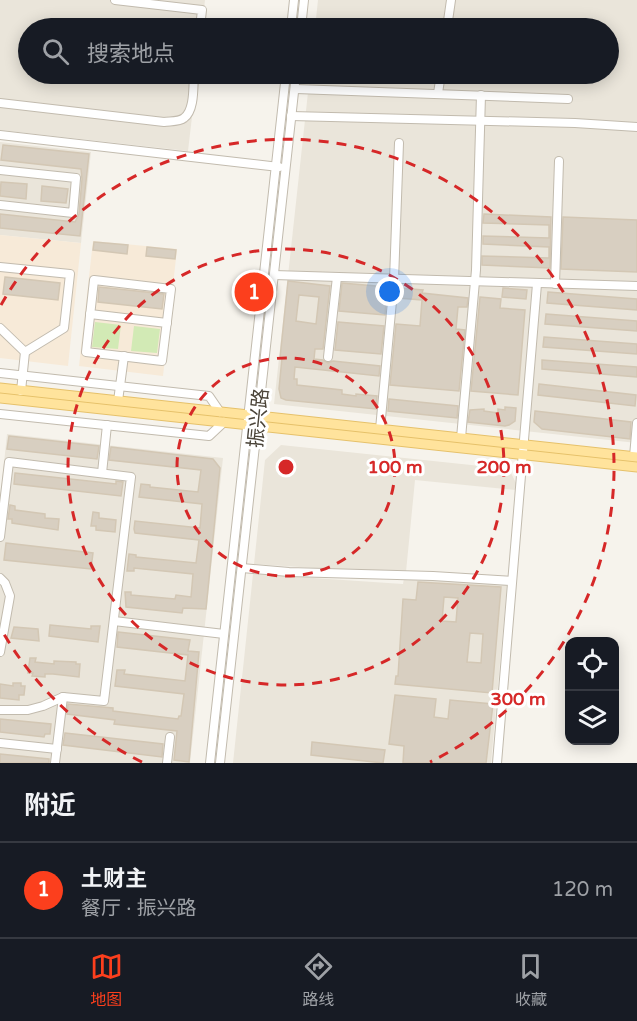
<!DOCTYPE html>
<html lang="zh">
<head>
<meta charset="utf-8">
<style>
  :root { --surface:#171b24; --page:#242831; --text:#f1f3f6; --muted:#9ea1a6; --line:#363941; --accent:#fc3f1d }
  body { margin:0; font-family:"Varela Round","Noto Sans SC",sans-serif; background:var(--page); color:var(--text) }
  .controls { position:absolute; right:18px; bottom:18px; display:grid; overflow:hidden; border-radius:12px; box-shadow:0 3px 15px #0003 }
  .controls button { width:54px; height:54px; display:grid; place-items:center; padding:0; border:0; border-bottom:2px solid var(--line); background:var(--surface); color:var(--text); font:30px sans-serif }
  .you { position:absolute; left:390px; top:292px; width:21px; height:21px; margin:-15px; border:4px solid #fff; border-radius:50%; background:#1a73e8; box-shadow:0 0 0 9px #1a73e833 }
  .badge { display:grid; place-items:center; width:39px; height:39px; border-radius:50%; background:var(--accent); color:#fff; font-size:20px; font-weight:700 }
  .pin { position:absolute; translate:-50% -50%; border:3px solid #fff; box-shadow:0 2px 6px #0006 }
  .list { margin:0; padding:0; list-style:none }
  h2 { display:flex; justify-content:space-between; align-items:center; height:78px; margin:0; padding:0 24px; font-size:26px }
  h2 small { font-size:20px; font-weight:400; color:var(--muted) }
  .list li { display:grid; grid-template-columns:39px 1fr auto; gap:18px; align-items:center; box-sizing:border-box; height:96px; padding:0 24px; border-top:2px solid var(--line) }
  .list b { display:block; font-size:22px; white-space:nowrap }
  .list p { margin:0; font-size:20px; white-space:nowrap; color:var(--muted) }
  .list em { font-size:20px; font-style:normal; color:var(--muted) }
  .icon { flex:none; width:33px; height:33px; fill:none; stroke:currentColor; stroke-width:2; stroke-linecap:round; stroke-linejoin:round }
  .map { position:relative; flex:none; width:637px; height:763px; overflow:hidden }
  .search { position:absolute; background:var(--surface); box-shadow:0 3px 15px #0003; left:18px; right:18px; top:18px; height:66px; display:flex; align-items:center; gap:15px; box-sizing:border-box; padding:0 21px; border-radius:33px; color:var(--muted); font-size:22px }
  .sheet { height:174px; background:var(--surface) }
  nav { display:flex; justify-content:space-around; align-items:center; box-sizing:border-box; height:84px; border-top:2px solid var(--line); background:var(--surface); font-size:16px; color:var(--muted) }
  nav a { display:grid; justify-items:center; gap:3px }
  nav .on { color:var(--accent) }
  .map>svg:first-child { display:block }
  .residential { fill:#eae5da }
  .commercial { fill:#f7ead8 }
  .green { fill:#d2eab5 }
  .building { fill:#d8cfc1; stroke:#d3c7b4; stroke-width:1.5; fill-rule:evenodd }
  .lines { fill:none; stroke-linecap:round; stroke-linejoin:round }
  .minor-casing { stroke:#c2bbae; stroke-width:10 }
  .major-casing { stroke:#e6c16a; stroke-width:11 }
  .minor { stroke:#fff; stroke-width:8 }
  .major { stroke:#ffe39c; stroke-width:9 }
  .ring { fill:none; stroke:#d62828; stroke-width:3; stroke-dasharray:10 8 }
  .labels { text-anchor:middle; stroke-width:6; stroke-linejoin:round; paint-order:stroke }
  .street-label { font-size:20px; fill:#4b4439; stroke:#fff }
  .centre { fill:#d62828; stroke:#fff; stroke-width:3 }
  .ring-label { font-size:18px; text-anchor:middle; font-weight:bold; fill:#d62828; stroke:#fff; stroke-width:6; stroke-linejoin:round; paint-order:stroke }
</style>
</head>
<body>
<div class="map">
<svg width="637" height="763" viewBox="0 0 637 763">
  <rect width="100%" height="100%" fill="#f6f3ec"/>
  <g class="residential">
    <polygon points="0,0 205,0 202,28 28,28 28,74 197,74 188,151 0,130"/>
    <polygon points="318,0 637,0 637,443 274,404 310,74 608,74 608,28 315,28"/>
    <polygon points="0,142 91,152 81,243 0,235"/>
    <polygon points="7,434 223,458 190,763 0,763 0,501"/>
    <polygon points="281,445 509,469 516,483 516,490 415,480 406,572 330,569 254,564 265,460"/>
    <polygon points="253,574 403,584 404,578 507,585 491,763 233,763"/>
  </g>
  <g class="commercial">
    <polygon points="0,235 81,243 68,366 0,358"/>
    <polygon points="93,241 177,249 163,376 79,366"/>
  </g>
  <g class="green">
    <polygon points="95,322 121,325 118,349 92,347"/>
    <polygon points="134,326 160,329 157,353 131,351"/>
  </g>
  <g class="building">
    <polygon points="3,145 89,154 80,236 0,228 0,214 75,222 79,214 82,179 81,169 1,160"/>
    <polygon points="1,182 27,184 26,199 0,196"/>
    <polygon points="42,186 68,189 66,203 41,201"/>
    <polygon points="484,214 551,217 550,268 482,265 482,256 549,258 549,247 483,244 483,236 549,238 549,225 483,223"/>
    <polygon points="563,217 637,220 637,272 561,269"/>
    <polygon points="94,242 128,245 127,254 93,250"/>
    <polygon points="147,247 176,250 175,259 146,256"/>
    <polygon points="5,277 60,283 58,300 3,294"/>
    <path d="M288,281L330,286L323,349H315L314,359L323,360L328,363L333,361L380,366L379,376L295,367L294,379H297V385L342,390V394L356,396V394L377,396L376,409L286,400L281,398L279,389L282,358H280ZM299,295L319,297L316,324L296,321Z"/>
    <polygon points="342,283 387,287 385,315 339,311"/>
    <polygon points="99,287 164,294 162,309 98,302"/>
    <polygon points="399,288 423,290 422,293 468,298 467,307 458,307 456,329 465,330 459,391 390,385 396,324 420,326 422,300 398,298"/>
    <polygon points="503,288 527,290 526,299 502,297"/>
    <polygon points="548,292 637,299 637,310 547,303"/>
    <polygon points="480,297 501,299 500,308 525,310 518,395 471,391"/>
    <polygon points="546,314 637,321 637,331 545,324"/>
    <polygon points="338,322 384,326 381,354 335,350"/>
    <polygon points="544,337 637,344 637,354 543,347"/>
    <polygon points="542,360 637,367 637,377 542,369"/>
    <polygon points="539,384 636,395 635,406 538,395"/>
    <polygon points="389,399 458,406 457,418 388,411"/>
    <polygon points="505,407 516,408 515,421 509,425 505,426 468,422 470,410 484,409 484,411 498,413 498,409 505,410"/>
    <polygon points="535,411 631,422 630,439 542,429 534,422"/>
    <polygon points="9,436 99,446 97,459 7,449"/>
    <polygon points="111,447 213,459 220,468 206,609 183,608 182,613 126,607 125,592 131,592 131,595 175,599 176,595 191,597 193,574 134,568 134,571 127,571 129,554 136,555 136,557 196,563 199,540 135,533 134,529 135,521 200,528 202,504 139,497 141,484 150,485 150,487 198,492 201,470 109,460"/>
    <polygon points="15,473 116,484 116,481 123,482 121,496 14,484"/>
    <polygon points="10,505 15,506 15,510 45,514 45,518 59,519 58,530 12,523 12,519 8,519"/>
    <polygon points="93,512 99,513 99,518 116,520 115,532 96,530 96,526 91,526"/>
    <polygon points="6,543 93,553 91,569 4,560"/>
    <path d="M418,582L501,587L492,693L395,684L396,676H398L403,599L416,600ZM444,597L458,598L456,622L442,621ZM470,633L483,634L481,663L467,662Z"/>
    <polygon points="50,625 91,629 91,626 100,626 98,642 49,636"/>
    <polygon points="14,627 38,629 39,641 11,638"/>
    <polygon points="118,632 190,640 188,651 199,652 189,762 174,760 177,731 114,724 115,720 67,714 68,704 113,708 113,711 178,719 179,716 181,716 184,694 115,686 117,670 125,670 124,674 185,681 188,655 117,647"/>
    <polygon points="30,658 36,658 35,662 54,664 54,661 76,662 76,664 80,664 79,677 53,674 45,674 45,677 32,676 33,673 28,673"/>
    <polygon points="13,683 21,683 21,686 25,686 24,695 19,695 19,700 0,698 0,684 13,686"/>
    <polygon points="395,695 436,699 434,717 448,719 450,700 493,704 486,763 403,763 404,746 389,744"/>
    <polygon points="0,719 51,724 50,734 45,734 44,737 0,732"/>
    <polygon points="65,733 163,744 162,757 63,745"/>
    <polygon points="312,742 385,750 383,763 311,755"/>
    <polygon points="0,754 49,759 49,763 0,763"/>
  </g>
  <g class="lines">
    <g class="minor-casing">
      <g id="minor">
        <polyline points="115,0 202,10 200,28"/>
        <polyline points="291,28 294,0"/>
        <polyline points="301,28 304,0"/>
        <polyline points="447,28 451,0"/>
        <polyline points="296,89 568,99"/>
        <polyline points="438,93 441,74"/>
        <path d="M0,103L164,122C170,121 179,122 184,118C195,110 193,86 194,74"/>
        <polyline points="291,116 575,123 637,127"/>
        <polyline points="0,135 279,167"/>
        <polyline points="0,170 76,178 73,213 0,205"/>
        <polyline points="0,267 70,274 64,328 25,352 0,328"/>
        <polyline points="274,275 637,286"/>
        <polygon points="94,280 171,289 162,361 86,352"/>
        <polyline points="555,284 559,161"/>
        <polyline points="90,314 167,323"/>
        <polyline points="328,357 337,277"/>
        <polyline points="0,373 209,396 220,412"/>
        <polyline points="21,391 25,352"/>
        <polyline points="118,401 124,356"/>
        <polyline points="0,414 209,436 224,422"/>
        <polyline points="380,429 394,280 399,143"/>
        <polyline points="461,438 476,270 481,95"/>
        <polyline points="634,456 637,423"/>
        <polyline points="102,473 107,425"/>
        <polyline points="0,537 9,462 131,477 104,701 63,697 43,706 28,710 0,710"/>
        <polyline points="242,568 289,572 433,576 512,581"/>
        <polyline points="0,578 5,583 10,596 0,652"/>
        <polyline points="114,621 224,634"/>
        <polyline points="0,743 57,749"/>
        <polyline points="55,763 63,697"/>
        <polyline points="167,763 170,737"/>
        <polyline points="210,763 286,74"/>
        <polyline points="220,763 296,74"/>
        <polyline points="497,763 537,284"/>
      </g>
    </g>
    <g class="major-casing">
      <g id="major">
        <polyline points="0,388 637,457"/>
        <polyline points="0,398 637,467"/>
      </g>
    </g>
    <use href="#minor" class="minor"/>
    <use href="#major" class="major"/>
  </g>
  <g class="ring">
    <circle cx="286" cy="467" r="109"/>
    <circle cx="286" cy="467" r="218"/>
    <path d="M142 762A328 328 0 0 1 1 629M1 305A328 328 0 1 1 430 762"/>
  </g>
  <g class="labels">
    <g class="street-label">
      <text transform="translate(258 418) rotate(-84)" y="7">振兴路</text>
    </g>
  </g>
  <circle cx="286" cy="467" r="9" class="centre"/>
  <g class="ring-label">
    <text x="395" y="473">100 m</text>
    <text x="504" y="473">200 m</text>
    <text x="518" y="705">300 m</text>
  </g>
</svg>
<div class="controls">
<button><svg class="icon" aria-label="locate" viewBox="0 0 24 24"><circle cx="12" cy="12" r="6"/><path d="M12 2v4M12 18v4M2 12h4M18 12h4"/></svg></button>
<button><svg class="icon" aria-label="layers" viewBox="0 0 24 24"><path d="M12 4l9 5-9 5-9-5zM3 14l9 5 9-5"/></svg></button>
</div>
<div class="you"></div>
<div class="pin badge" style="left:254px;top:292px">1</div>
<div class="search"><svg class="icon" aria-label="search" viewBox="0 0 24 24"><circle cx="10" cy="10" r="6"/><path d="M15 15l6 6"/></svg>搜索地点</div>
</div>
<section class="sheet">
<h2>附近<small></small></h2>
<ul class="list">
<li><span class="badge">1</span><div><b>土财主</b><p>餐厅 · 振兴路</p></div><em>120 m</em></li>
</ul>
</section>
<nav>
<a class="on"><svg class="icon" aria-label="map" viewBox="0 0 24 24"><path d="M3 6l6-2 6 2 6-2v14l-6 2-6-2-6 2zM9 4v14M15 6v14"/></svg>地图</a>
<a><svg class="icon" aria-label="directions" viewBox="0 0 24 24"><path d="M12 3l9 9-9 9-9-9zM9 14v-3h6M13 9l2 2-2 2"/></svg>路线</a>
<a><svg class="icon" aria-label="saved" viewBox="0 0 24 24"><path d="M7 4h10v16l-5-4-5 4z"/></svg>收藏</a>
</nav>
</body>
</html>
